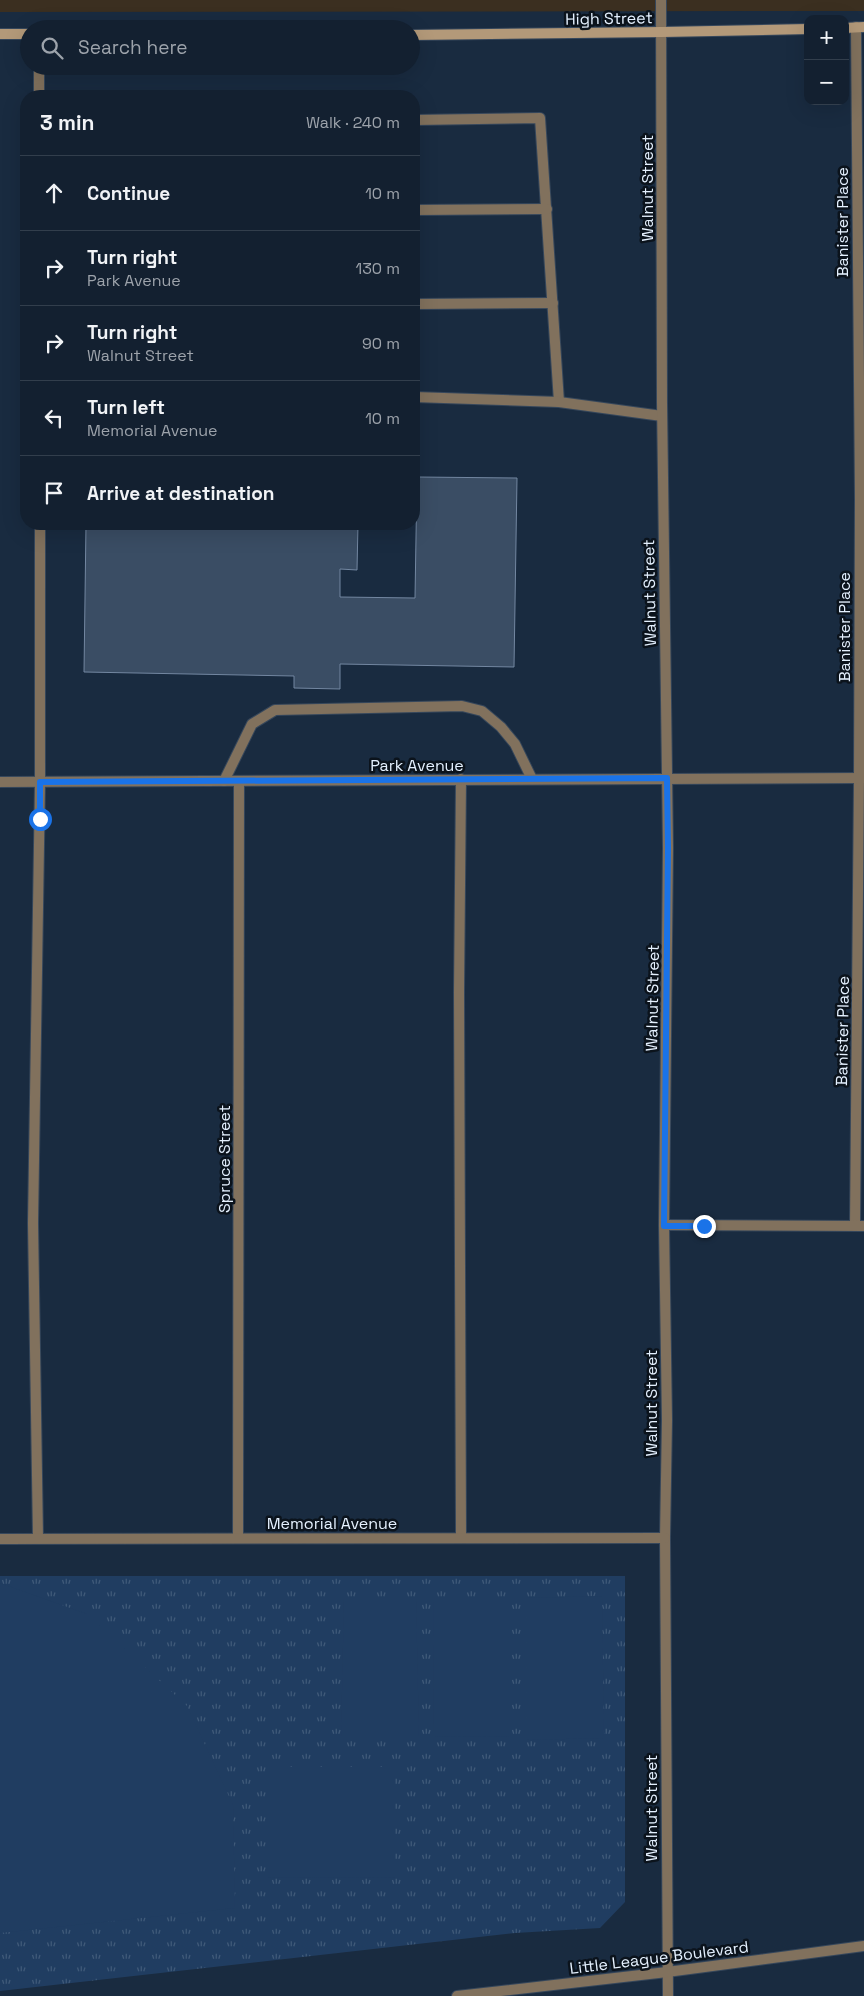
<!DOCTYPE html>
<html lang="en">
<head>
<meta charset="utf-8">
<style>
  :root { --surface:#132030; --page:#202d3c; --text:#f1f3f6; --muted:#9da3ab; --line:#323e4c }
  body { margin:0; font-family:"Space Grotesk",sans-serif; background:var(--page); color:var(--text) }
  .controls { position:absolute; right:15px; top:15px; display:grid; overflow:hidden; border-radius:10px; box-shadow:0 5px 20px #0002 }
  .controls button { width:45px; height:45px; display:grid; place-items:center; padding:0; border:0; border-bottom:1px solid var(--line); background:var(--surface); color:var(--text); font:25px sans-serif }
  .stop { position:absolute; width:15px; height:15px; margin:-11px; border:4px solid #1a73e8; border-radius:50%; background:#fff }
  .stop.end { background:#1a73e8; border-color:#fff; box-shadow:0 1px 5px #0008 }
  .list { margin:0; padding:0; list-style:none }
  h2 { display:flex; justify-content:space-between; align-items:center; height:65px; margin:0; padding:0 20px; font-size:21px }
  h2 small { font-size:16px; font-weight:400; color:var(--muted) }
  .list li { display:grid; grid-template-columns:32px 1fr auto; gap:15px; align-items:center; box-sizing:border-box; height:75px; padding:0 20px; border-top:1px solid var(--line) }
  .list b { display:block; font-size:19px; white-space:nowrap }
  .list p { margin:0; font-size:16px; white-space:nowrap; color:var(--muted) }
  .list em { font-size:16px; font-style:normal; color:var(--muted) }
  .icon { flex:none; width:28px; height:28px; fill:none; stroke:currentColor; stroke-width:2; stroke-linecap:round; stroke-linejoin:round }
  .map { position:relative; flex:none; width:864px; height:1996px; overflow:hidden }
  .search { position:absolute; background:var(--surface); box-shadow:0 5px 20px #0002; left:20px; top:20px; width:400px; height:55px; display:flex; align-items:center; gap:12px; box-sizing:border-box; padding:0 18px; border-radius:28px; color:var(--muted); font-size:19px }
  .panel { position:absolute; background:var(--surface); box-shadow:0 5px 20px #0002; left:20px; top:90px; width:400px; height:440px; border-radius:20px }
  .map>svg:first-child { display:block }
  .medical { fill:#3b2f20 }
  .grass { fill:url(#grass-tufts) }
  .pitch { fill:#203d61 }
  .building { fill:#3a4d64; stroke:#7387a1 }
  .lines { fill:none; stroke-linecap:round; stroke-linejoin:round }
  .service-casing { stroke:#36475b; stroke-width:12 }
  .minor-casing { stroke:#36475b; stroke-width:12 }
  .tertiary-casing { stroke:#36475b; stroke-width:12 }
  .secondary-casing { stroke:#36475b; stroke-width:12 }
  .service { stroke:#81715d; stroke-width:10 }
  .minor { stroke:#81715d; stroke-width:10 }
  .tertiary { stroke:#81715d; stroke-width:10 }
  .secondary { stroke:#b39979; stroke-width:10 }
  .route { stroke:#1a73e8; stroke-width:6 }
  .labels { text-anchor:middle; stroke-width:5; stroke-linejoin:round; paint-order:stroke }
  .street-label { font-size:16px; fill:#e5f1ff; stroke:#0b131c }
</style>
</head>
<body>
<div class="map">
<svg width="864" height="1996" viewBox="0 0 864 1996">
  <defs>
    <pattern id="grass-tufts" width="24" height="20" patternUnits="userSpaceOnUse" patternTransform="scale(1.25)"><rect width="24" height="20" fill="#203d61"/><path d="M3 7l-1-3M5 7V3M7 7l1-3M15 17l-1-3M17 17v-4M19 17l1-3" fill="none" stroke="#405a79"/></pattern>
  </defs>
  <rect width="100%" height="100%" fill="#192b40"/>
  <polygon class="medical" points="0,0 864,0 864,11 0,12"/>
  <polygon class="grass" points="0,1576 625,1576 625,1902 600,1928 515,1933 0,1991"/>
  <g class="pitch">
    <polygon points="0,1583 87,1614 187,1706 233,1805 235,1908 0,1933"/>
    <polygon points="602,1596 604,1738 527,1740 527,1598"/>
    <polygon points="344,1598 416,1598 419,1737 341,1737"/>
    <polygon points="433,1598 511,1598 511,1737 434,1736"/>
    <polygon points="267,1767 395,1767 395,1878 267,1877"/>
  </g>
  <polygon class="building" points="417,477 517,478 514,667 340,664 340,689 294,688 294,676 84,672 86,524 358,524 357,570 340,569 340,597 415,598"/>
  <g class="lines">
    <g class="service-casing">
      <g id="service">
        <polyline points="39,66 39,96"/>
        <polyline points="414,120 540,118 559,402"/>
        <polyline points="414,210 547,209"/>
        <polyline points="414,304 553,303"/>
        <polyline points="414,397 559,402 662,416"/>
        <polyline points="461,779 459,992 461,1537"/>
        <polyline points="224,781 252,724 275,710 462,706 482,711 501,727 515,744 532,779"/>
        <polyline points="855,1226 859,778 860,498 856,27"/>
        <polyline points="38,1538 33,1223 40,782 40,524"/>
      </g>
    </g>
    <g class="minor-casing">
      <g id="minor">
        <polyline points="661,0 662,403 668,848 664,1225 667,1420 665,1538 668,1996"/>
        <polyline points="664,1225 864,1226"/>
        <polyline points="238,1538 239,781"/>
        <polyline points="0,1539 665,1538"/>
      </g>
    </g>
    <g class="tertiary-casing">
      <g id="tertiary">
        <polyline points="0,782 864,778"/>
        <polyline points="457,1996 667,1972 864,1946"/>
      </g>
    </g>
    <g class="secondary-casing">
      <g id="secondary">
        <polyline points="845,28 864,27"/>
        <polyline points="0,34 29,34"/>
        <polyline points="411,35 662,32 808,29"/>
      </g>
    </g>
    <use href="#service" class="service"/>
    <use href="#minor" class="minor"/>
    <use href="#tertiary" class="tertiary"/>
    <use href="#secondary" class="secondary"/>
  </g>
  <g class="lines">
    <polyline class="route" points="40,819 40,782 667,778 668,848 664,1226 704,1226"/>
  </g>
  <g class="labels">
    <g class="street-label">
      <text transform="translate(609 18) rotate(-1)" y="6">High Street</text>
      <text transform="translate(647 188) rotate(-90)" y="6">Walnut Street</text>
      <text transform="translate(842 222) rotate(-90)" y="6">Banister Place</text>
      <text transform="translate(649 593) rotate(-91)" y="6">Walnut Street</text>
      <text transform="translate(844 627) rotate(-90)" y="6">Banister Place</text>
      <text x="417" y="771">Park Avenue</text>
      <text transform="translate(652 998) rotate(-89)" y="6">Walnut Street</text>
      <text transform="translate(842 1031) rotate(-89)" y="6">Banister Place</text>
      <text transform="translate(224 1159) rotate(-90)" y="6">Spruce Street</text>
      <text transform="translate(651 1403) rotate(-90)" y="6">Walnut Street</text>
      <text x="332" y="1529">Memorial Avenue</text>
      <text transform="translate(651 1808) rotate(-90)" y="6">Walnut Street</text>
      <text transform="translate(659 1957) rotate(-7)" y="6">Little League Boulevard</text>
    </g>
  </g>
</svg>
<div class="controls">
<button>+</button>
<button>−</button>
</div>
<div class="stop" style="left:40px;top:819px"></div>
<div class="stop end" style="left:704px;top:1226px"></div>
<div class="search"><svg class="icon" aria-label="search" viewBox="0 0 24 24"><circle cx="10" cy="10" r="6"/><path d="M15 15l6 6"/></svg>Search here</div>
<section class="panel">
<h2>3 min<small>Walk · 240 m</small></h2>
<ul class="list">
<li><svg class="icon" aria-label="ahead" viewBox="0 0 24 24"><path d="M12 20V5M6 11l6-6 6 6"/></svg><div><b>Continue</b></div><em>10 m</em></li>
<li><svg class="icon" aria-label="right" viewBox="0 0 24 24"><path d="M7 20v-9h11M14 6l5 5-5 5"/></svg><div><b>Turn right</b><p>Park Avenue</p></div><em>130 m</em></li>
<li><svg class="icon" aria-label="right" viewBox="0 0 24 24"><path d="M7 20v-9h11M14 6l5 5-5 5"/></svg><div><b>Turn right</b><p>Walnut Street</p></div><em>90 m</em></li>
<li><svg class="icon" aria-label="left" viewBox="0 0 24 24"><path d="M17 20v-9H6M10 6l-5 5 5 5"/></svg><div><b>Turn left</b><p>Memorial Avenue</p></div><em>10 m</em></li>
<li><svg class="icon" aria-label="arrive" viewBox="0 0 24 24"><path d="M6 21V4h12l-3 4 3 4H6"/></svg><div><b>Arrive at destination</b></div></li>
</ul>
</section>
</div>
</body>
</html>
